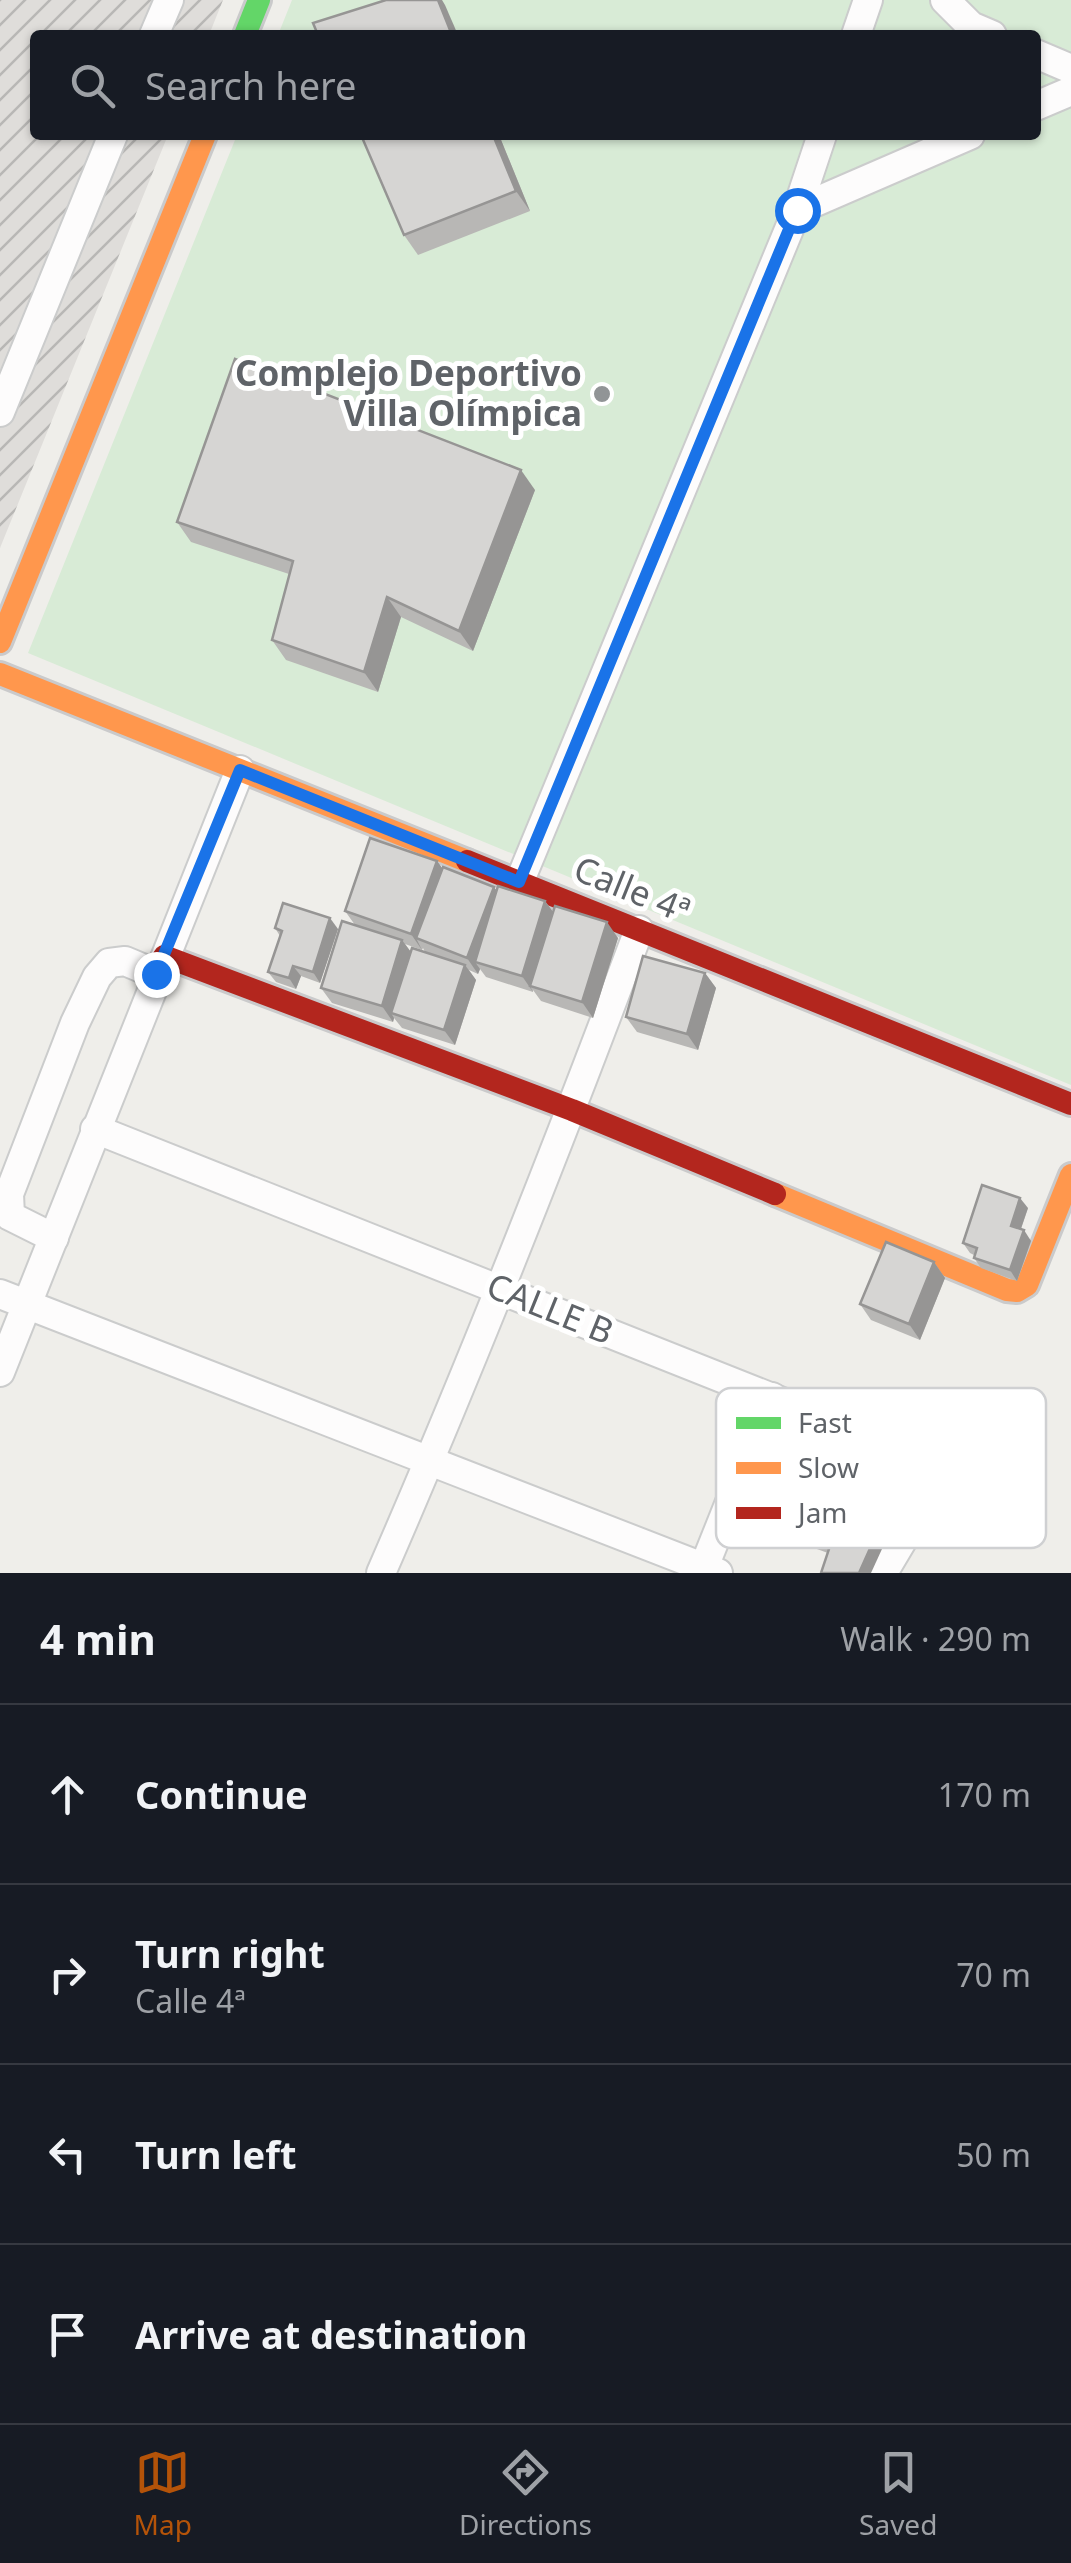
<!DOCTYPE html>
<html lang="en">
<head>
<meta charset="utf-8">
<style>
  :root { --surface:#171b24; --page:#20242c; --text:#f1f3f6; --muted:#9ea1a6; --line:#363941; --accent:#b45309 }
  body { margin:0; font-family:"Noto Sans",sans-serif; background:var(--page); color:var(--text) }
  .stop { position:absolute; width:30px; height:30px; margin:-22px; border:8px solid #1a73e8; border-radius:50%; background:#fff }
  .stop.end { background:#1a73e8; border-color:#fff; box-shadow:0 2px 10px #0008 }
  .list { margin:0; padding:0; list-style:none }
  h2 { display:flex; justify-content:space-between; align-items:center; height:130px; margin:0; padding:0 40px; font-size:42px }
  h2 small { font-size:32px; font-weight:400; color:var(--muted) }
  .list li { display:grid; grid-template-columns:65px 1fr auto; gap:30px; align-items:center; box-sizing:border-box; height:180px; padding:0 40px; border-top:2px solid var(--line) }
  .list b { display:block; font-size:38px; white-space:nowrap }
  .list p { margin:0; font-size:32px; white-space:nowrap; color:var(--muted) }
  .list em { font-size:32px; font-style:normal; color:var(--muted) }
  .icon { flex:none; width:55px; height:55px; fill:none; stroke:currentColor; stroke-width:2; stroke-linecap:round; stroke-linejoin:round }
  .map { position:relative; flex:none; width:1071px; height:1573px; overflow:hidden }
  .search { position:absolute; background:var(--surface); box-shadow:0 2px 8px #0004; left:30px; right:30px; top:30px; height:110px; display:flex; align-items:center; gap:25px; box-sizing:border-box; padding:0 35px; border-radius:10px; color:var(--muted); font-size:38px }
  .sheet { height:850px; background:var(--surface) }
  nav { display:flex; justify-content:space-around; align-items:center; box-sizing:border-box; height:140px; border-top:2px solid var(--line); background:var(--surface); font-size:28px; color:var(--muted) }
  nav a { display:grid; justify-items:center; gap:5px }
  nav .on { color:var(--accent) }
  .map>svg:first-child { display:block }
  .industrial { fill:url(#industrial-furrows) }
  .garden { fill:#d8ebd6 }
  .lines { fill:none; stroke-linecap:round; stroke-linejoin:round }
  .street-casing { stroke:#cbcccc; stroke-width:32 }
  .fast-casing { stroke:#cacacb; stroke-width:28 }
  .slow-casing { stroke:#cacacb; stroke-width:28 }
  .jam-casing { stroke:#cacacb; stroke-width:28 }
  .street { stroke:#fdfcfc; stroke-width:28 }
  .fast { stroke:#63d668; stroke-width:22 }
  .slow { stroke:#ff974d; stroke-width:22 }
  .jam { stroke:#b3261e; stroke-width:22 }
  .wall { fill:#b8b7b5; fill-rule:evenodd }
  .shaded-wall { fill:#969594 }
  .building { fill:#d6d5d3; stroke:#969594; stroke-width:2.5 }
  .route { stroke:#1a73e8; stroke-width:12 }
  .poi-dot { fill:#919496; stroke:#fff; stroke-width:4 }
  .labels { text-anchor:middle; stroke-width:10; stroke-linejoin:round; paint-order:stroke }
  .poi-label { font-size:35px; font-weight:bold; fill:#5f6368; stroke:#fff; text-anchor:end }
  .street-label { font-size:35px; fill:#5f6368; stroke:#fff }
  .key { fill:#fff; stroke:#cfd0d2; stroke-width:2.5 }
  .key-label { font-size:28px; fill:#5f6368 }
</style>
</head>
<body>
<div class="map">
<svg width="1071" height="1573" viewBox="0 0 1071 1573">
  <defs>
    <pattern id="industrial-furrows" width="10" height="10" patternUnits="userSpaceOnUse" patternTransform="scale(2.5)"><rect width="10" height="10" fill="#dfddda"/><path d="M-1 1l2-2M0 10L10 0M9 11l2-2" fill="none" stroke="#b8b7b5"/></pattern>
  </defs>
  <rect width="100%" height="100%" fill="#efeeea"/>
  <polygon class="industrial" points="0,0 223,0 209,35 35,35 35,135 168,135 0,548"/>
  <polygon class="garden" points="292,0 1071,0 1071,1085 28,653 237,135 1036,135 1036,35 278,35"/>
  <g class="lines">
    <g class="street-casing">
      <g id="street">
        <polyline points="945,0 971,26 992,35"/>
        <polyline points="154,35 169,0"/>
        <polyline points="856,35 868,0"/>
        <polyline points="1036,54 1071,69"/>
        <polyline points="1036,106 1071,91"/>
        <polyline points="797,210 822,135"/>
        <polyline points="0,412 113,135"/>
        <polyline points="519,883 797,210 970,135"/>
        <polyline points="95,1129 946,1467 1008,1482"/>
        <polyline points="54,1238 10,1216 9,1194 75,1023 97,977 109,963 125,961 156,974"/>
        <polyline points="0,1294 718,1573"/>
        <polyline points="0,1372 240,770"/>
        <polyline points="704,1567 772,1397"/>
        <path d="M381,1573C473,1362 558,1146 639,930"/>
        <polyline points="883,1573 946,1467"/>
      </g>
    </g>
    <g class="fast-casing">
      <polyline id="fast" points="245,35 259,0"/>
    </g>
    <g class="slow-casing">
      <g id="slow">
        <polyline points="0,642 205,135"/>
        <polyline points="0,674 467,861"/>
        <polyline points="775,1194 1007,1290 1017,1291 1027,1285 1071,1175"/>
      </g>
    </g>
    <g class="jam-casing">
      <g id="jam">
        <polyline points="467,861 1071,1104"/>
        <polyline points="164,956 572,1110 775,1194"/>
      </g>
    </g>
    <use href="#street" class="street"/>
    <use href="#fast" class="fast"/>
    <use href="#slow" class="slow"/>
    <use href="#jam" class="jam"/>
  </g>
  <g class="wall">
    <polygon points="361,135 499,135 530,211 418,255 404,235"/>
    <polygon points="535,490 473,651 401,617 378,692 286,660 272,640 289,574 191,542 177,522"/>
    <path d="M437,861L442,869L497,890L545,901L553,912L618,938L593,1018L541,1001L533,990V992L486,977L480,969L478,974L469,970L476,980L455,1045L402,1028L394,1018L393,1022L332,1003L321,988L355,925L345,911ZM405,944L422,950L423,948L425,952H411Z"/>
    <polygon points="275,928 338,929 320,983 301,976 296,989 276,982 268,972 280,936"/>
    <polygon points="705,973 716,988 698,1050 637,1032 626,1017"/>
    <polygon points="1028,1208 1021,1229 1031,1241 1017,1281 981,1268 974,1258 974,1255 970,1253 963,1243"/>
    <polygon points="934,1262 945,1278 920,1340 871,1320 860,1304"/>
    <polygon points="849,1503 885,1515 893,1525 828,1553 775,1534 767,1523"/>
  </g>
  <g class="shaded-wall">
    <polygon points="438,0 442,0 445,5 458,35 452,35"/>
    <polygon points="493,135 499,135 530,211 516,191"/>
    <polygon points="521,470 535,490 473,651 459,631"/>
    <polygon points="387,597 401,617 378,692 364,672"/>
    <polygon points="437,861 448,876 416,938 422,950 411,934"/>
    <polygon points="494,887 505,902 475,962 480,969 478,974 467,958"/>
    <polygon points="545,901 556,916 530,986 533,992 522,976"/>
    <polygon points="330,918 338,929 320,983 313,972"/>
    <polygon points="607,922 618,938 593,1018 582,1002"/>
    <polygon points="402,940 413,955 391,1013 394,1018 393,1022 382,1006"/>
    <polygon points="465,965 476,980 455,1045 444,1030"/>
    <polygon points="293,966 301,976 296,989 289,978"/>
    <polygon points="705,973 716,988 698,1050 687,1034"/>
    <polygon points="1020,1198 1028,1208 1018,1237 1011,1226"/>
    <polygon points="1024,1230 1031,1241 1017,1281 1010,1270"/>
    <polygon points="934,1262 945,1278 920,1340 909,1324"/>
    <polygon points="842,1493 850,1503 831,1554 824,1544"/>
    <polygon points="885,1515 893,1525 871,1573 859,1573"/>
  </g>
  <g class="building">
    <polygon points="386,0 438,0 452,35 318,35 313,23"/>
    <polygon points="361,135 493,135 516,191 404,235"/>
    <polygon points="235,359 521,470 459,631 387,597 364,672 272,640 293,561 177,522"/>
    <polygon points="370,838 437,861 411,934 345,911"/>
    <polygon points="443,867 494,887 467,958 416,938"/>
    <polygon points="498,886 545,901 522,976 475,962"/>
    <polygon points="283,903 330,918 313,972 293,966 289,978 268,972 282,931 275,928"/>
    <polygon points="555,906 607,922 582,1002 530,986"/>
    <polygon points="342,921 402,940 382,1006 321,988"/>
    <polygon points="412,948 465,965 444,1030 391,1013"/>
    <polygon points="643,956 705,973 687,1034 626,1017"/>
    <polygon points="982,1185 1020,1198 1011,1226 1024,1230 1010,1270 974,1258 977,1248 963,1243"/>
    <polygon points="886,1242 934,1262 909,1324 860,1304"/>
    <polygon points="845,1501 885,1515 859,1573 821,1573"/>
  </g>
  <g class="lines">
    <polyline class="route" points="156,974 240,770 519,882 797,210"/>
  </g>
  <circle class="poi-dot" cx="602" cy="394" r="10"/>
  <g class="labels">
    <g class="poi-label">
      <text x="582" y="386">Complejo Deportivo<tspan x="582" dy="40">Villa Olímpica</tspan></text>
    </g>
    <g class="street-label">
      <text transform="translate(632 890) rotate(22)" y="12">Calle 4ª</text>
      <text transform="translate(550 1309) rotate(22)" y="12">CALLE B</text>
    </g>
  </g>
  <rect x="716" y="1388" width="330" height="160" rx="15" class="key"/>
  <rect x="736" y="1417" width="45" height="12" fill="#63d668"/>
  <rect x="736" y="1462" width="45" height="12" fill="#ff974d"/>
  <rect x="736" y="1507" width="45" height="12" fill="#b3261e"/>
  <g class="key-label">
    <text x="798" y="1433">Fast</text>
    <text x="798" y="1478">Slow</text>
    <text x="798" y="1523">Jam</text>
  </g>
</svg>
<div class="stop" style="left:797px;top:210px"></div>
<div class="stop end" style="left:156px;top:974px"></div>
<div class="search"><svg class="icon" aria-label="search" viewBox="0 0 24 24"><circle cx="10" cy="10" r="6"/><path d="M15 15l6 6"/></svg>Search here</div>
</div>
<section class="sheet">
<h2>4 min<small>Walk · 290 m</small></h2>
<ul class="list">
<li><svg class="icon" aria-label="ahead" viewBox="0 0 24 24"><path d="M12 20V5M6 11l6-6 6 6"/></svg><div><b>Continue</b></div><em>170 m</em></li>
<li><svg class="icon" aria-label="right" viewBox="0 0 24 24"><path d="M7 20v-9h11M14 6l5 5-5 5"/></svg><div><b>Turn right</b><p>Calle 4ª</p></div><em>70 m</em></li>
<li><svg class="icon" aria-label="left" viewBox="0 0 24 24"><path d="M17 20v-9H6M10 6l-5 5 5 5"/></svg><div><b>Turn left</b></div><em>50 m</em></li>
<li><svg class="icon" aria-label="arrive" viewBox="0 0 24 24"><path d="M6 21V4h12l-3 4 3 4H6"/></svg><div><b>Arrive at destination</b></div></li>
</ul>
</section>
<nav>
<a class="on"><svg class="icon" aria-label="map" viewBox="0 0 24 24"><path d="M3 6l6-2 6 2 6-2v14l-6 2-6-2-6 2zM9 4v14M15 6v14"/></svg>Map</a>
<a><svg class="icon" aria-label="directions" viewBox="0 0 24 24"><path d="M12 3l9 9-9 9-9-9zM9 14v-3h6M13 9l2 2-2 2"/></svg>Directions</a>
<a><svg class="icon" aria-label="saved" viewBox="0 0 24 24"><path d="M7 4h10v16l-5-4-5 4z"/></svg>Saved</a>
</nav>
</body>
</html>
